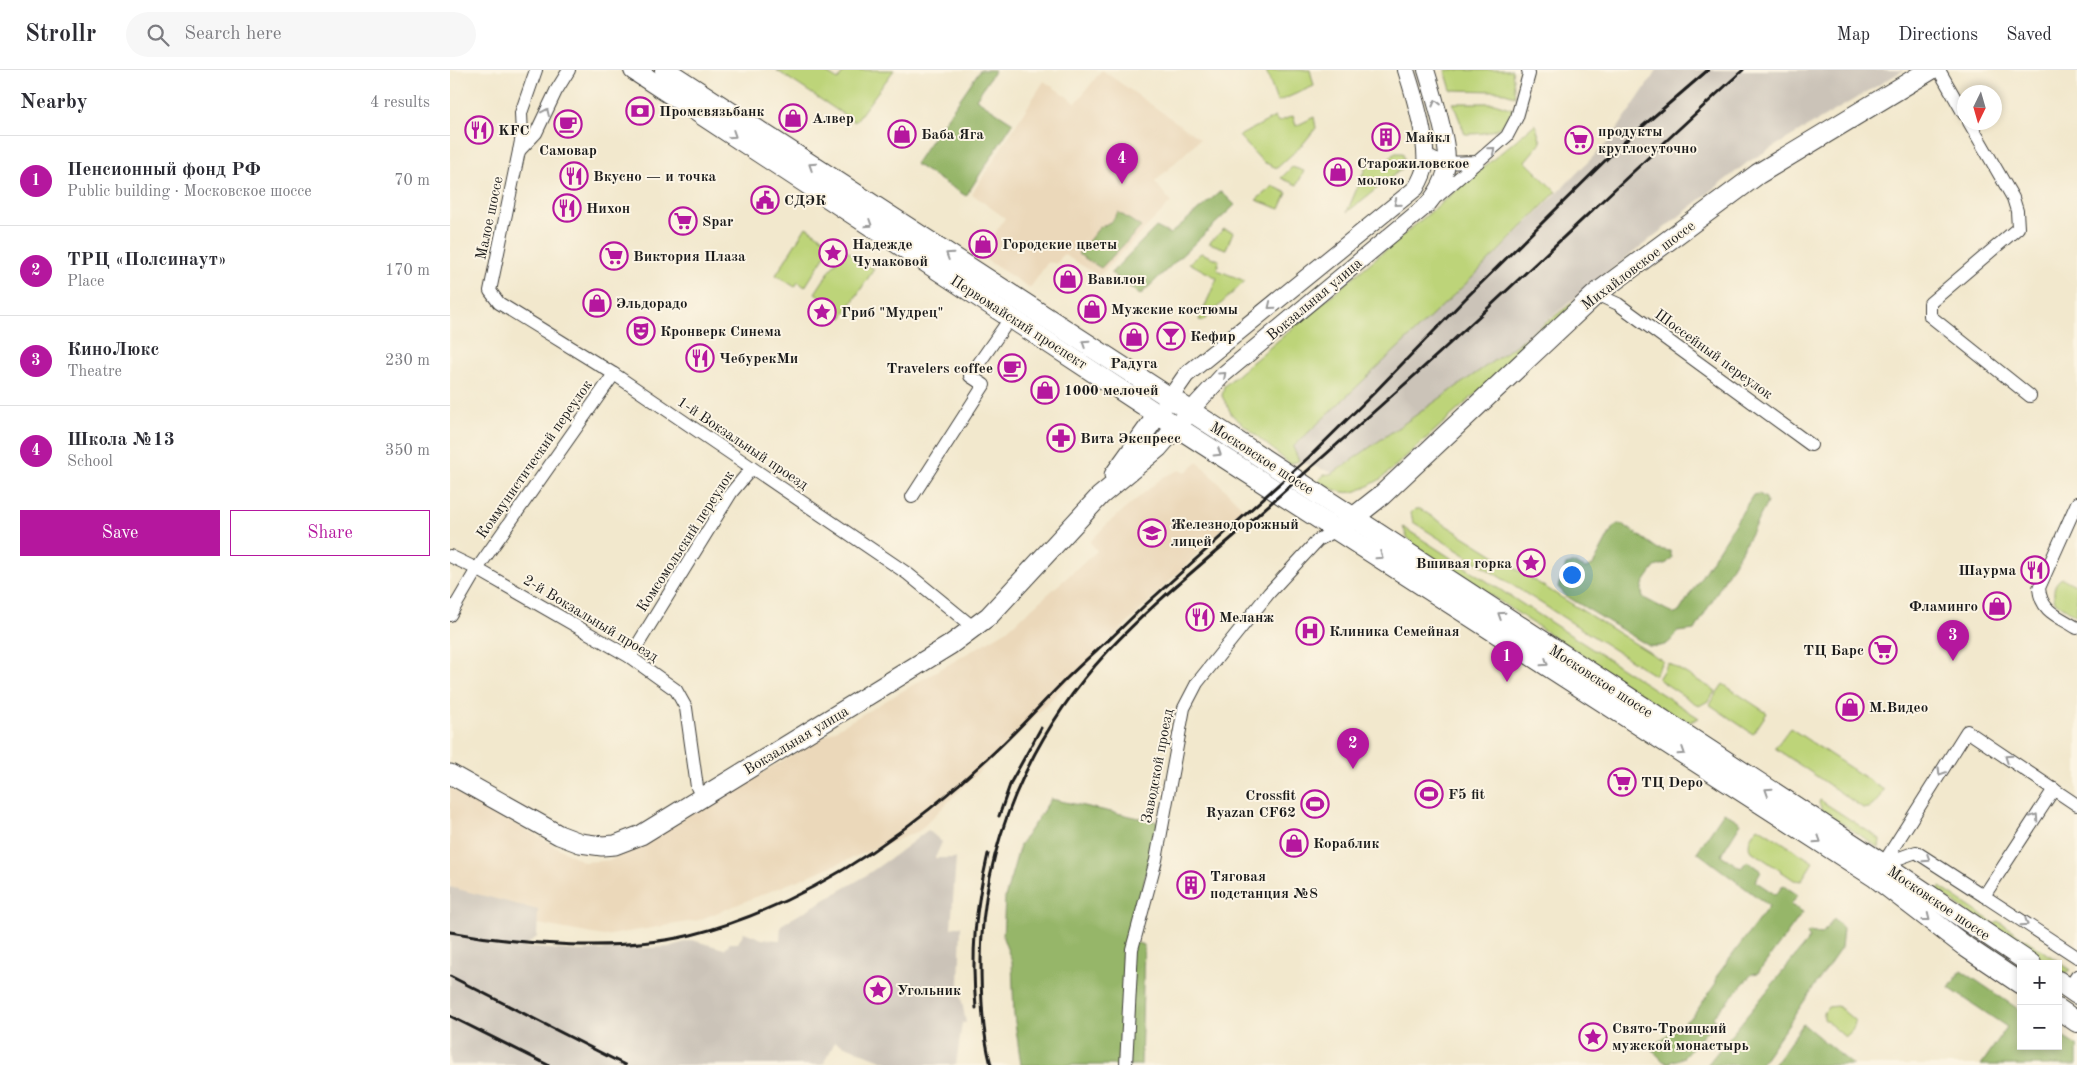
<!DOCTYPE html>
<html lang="en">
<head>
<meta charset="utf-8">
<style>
  :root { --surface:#fff; --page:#f7f7f7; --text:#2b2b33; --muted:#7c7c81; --line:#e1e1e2; --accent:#b5179e }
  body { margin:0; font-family:"Old Standard TT",serif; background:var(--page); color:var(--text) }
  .controls { position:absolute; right:15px; bottom:15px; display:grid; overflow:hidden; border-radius:0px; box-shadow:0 2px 8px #0003 }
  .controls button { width:45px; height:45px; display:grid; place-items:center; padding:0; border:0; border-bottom:1px solid var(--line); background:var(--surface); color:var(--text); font:25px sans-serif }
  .compass { position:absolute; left:1507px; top:15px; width:45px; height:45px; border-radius:50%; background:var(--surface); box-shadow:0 2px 8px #0003; rotate:185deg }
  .you { position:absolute; left:1121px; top:504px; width:18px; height:18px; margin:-12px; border:4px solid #fff; border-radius:50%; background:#1a73e8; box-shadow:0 0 0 8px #1a73e833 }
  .badge { display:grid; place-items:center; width:32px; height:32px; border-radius:50%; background:var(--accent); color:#fff; font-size:16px; font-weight:700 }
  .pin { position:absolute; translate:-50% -41px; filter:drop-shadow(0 1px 2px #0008) }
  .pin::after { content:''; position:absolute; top:26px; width:18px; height:15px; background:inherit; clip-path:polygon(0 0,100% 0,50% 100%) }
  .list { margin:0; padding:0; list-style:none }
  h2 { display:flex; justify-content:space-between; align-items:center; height:65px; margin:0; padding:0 20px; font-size:21px }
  h2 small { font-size:16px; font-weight:400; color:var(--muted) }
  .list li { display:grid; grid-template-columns:32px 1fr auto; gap:15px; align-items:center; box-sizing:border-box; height:90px; padding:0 20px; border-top:1px solid var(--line) }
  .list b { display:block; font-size:19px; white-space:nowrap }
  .list p { margin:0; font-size:16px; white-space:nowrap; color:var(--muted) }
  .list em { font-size:16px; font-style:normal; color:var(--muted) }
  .actions { display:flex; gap:10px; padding:15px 20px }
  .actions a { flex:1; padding:11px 0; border:1px solid var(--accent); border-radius:0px; text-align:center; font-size:18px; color:var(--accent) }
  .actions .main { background:var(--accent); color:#fff }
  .icon { flex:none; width:28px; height:28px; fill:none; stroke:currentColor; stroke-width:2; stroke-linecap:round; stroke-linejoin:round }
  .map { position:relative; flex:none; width:1627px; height:995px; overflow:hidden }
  header { display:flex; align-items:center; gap:30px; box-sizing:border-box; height:70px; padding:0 25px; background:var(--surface); border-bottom:1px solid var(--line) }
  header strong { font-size:24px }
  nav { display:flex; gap:28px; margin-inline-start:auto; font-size:18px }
  .search { width:350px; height:45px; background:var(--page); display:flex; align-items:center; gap:12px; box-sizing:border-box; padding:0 18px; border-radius:28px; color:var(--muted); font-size:19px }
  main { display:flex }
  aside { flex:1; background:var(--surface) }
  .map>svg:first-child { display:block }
  .built { fill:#ebd8ba }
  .industrial { fill:#cbc3b8 }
  .green { fill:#bdd479; stroke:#6c784a }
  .forest { fill:#96b669; stroke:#596942 }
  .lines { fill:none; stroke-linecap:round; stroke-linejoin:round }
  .minor-casing { stroke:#3c3b37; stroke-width:14 }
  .tertiary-casing { stroke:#3c3b37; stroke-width:18 }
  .secondary-casing { stroke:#3c3b37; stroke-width:21 }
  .primary-casing { stroke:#3c3b37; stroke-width:22 }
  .minor { stroke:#fff; stroke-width:12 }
  .tertiary { stroke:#fff; stroke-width:16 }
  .secondary { stroke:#fff; stroke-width:19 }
  .primary { stroke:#fff; stroke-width:20 }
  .rail { stroke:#1c1c1c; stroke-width:3 }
  .oneway { stroke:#999 }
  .labels { text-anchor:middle; stroke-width:4; stroke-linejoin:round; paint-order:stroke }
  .poi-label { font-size:15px; font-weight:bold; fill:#1c1c1c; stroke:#fcf5e5; text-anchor:start }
  .street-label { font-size:15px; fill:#1c1c1c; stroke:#fcf5e5 }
</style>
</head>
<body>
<header>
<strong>Strollr</strong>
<div class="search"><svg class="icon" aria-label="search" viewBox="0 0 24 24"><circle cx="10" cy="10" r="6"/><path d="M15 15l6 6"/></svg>Search here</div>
<nav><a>Map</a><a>Directions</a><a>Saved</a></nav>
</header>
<main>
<aside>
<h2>Nearby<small>4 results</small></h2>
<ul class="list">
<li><span class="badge">1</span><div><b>Пенсионный фонд РФ</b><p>Public building · Московское шоссе</p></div><em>70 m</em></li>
<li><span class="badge">2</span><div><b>ТРЦ «Полсинаут»</b><p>Place</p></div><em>170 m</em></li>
<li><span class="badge">3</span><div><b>КиноЛюкс</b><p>Theatre</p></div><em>230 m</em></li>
<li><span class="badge">4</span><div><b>Школа №13</b><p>School</p></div><em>350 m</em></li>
</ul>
<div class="actions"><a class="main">Save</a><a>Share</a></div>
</aside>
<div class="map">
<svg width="1627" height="995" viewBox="0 0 1627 995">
  <rect width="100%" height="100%" fill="#fcf5e5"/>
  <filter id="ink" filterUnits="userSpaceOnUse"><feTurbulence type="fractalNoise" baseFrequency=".02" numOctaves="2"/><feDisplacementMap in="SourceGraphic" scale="10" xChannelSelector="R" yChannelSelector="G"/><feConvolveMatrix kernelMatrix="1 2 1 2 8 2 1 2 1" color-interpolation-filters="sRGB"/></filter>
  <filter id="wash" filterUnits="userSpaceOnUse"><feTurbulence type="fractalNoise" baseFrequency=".0096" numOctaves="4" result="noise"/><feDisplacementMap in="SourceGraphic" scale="20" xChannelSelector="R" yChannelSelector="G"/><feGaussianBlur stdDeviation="1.12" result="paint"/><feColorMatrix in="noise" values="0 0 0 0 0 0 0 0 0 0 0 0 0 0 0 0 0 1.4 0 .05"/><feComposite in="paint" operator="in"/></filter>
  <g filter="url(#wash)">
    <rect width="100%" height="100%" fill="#f2e8cd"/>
    <g class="built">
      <polygon points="652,0 750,69 705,112 721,132 649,206 613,184 607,194 598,192 580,218 530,186 555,148 522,124 594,11 626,33"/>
      <polygon points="748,392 793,438 469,761 249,850 154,866 0,838 0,718 134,792 161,790 556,561 647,481 640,472 656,455 713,407 730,400 735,403"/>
    </g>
    <g class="industrial">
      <polygon points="1207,0 1454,0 1298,92 1062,278 883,403 849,391 843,377 1024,206 1160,70"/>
      <polygon points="478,760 492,772 485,788 506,788 501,858 511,856 509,916 516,953 512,953 506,995 444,995 385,972 373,995 0,995 0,817 88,840 87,867 73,877 130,881 218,877 242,870 274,879 280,873 288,873 294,862 312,869 330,870 331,855 412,808 445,785"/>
    </g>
    <g class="green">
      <polygon points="326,0 372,0 388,10 395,0 444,0 405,52"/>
      <polygon points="816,0 860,0 864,16 827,32"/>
      <polygon points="995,0 1062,0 1065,26 1048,21 1001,20"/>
      <path d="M1003,33H1044L1063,39C1053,62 1038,64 1015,64Z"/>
      <polygon points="843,46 846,56 864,47 866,58 852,75 827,98 813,92 789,66 825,47 828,52"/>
      <polygon points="1085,54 1091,72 1075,91 1106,122 1024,206 843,377 849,391 840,394 782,345 772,326 774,316"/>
      <polygon points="945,83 953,83 955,94 953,98 897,142 919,90 926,94 936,92"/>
      <polygon points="842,97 854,101 847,115 831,108"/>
      <polygon points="823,116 837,123 830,139 806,130"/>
      <polygon points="356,157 382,174 355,217 348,212 345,217 326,205"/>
      <polygon points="774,159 783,162 776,179 759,173"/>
      <polygon points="394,179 424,199 392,248 368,232 371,227 365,223"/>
      <polygon points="751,183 769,190 767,200 795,211 753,251 749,250 767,208 739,193"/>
      <path d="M1148,214L931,409C902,425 897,428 868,411L874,405L883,403L1062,278Z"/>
      <polygon points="965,439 970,439 1213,591 1204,605 963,452 961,443"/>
      <polygon points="953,457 1249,648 1240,652 1228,648 965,476 957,467"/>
      <path d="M1612,508L1627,516V546L1605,532C1603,523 1603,513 1612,508Z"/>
      <polygon points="1218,593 1266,621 1258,631 1249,636 1208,609"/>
      <polygon points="1273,614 1317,643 1303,664 1259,634"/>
      <path d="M1340,658L1434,720C1428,728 1424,740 1413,738L1325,678Z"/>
      <polygon points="1370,730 1430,769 1429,778 1372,740 1369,733"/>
      <path d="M1308,757L1363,792L1351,811L1344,810L1300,780C1297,771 1302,764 1308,757Z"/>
      <polygon points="1490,817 1545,854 1548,851 1621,900 1615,903 1608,900 1608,894 1598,894 1542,859 1487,821"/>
      <path d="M1388,936L1405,951C1405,959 1401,962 1395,967L1374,949V943L1378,937Z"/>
    </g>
    <g class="forest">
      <polygon points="530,0 545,0 526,29 563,53 516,126 465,94"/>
      <polygon points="771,121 785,135 690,225 661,203 706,157 720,164"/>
      <polygon points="668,142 691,157 651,198 628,184 649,158 662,151"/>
      <path d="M1309,424L1316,428L1317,433L1298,469L1245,560L1227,562C1219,575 1215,577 1199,576L1116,526L1108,517L1116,495L1124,493L1135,498L1143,495L1163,457L1168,454L1174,455L1208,479L1220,481L1222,488L1217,493L1205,497C1199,506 1187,517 1194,528L1224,544L1229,542L1303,425Z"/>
      <polygon points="601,729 708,752 680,871 694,875 691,995 571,995 564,945 562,892 553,868 555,828 570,775"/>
      <polygon points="1274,742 1291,753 1271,785 1291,798 1297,791 1311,801 1305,811 1326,825 1333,815 1348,825 1341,835 1353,842 1308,903 1302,904 1263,947 1265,952 1233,988 1218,993 1213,991 1200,978 1243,946 1266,913 1266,907 1319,836 1247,782"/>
      <polygon points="1384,848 1393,858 1391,878 1310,995 1257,995 1360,868 1357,864 1359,862 1372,864"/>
      <polygon points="1511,900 1571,941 1571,976 1608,976 1608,964 1627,976 1627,995 1531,995 1557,957 1499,918"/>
      <polygon points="1353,954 1403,995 1324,995"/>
    </g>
  </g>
  <g filter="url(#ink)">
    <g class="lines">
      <g class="minor-casing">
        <g id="minor">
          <polyline points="86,0 71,43 72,66 69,81 40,221 49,233 164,304 458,504 524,558"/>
          <polyline points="1489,0 1514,44"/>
          <polyline points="1519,52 1563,128 1567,141 1568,158 1480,233 1480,246 1580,326"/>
          <polyline points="69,81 86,63 106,21 119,0"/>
          <path d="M976,84C990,96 1010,92 1028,92"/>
          <polyline points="988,126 1057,66 1067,47 1079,4 1078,0"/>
          <polyline points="1146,224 1168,234 1361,375"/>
          <polyline points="462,427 534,315 520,306 561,247"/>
          <path d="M1627,433L1589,518C1591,542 1608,546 1627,558"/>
          <polyline points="0,486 27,499 180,587 226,620 236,638 247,717 252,727"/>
          <polyline points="0,545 27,499 164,304"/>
          <polyline points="180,587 281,423 302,398"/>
          <polyline points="1433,794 1517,661 1627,735"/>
          <polyline points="1433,794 1466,782 1534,826 1604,719"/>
          <polyline points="1534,826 1627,887"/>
          <polyline points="1619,918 1627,906"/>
          <polyline points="676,995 682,879 706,790 734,638 747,613 819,523 868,470 889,459"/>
        </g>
      </g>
      <g class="tertiary-casing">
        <g id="tertiary">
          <path d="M713,338L736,305L966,118C970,111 974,104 975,96C978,70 964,25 956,0"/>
          <path d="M740,341L774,304L978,134C1003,103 999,86 990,49C986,33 981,16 976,0"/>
        </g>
      </g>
      <g class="secondary-casing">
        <g id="secondary">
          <polyline points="664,405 708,344"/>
          <polyline points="0,704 109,765 130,773 152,776 165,775 191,765 500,575 539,546 650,426 708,378 740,341"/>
        </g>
      </g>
      <g class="primary-casing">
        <g id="primary">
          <polyline points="184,0 727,357 1425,807 1516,877 1571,914"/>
          <polyline points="215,0 768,359 1433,794 1581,894"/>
          <polyline points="894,455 932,425 1146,224 1308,104 1480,0"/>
          <polyline points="1608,911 1627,924"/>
          <polyline points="1608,939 1627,952"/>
        </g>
      </g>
      <use href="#minor" class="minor"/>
      <use href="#tertiary" class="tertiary"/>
      <use href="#secondary" class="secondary"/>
      <use href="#primary" class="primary"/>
      <g class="rail">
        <polyline points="658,571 694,536 859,387 923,324 1015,229 1172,74 1258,0"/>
        <polyline points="549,746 561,712 591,658"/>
        <path d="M0,862C70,875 171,882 241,865C355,836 453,768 538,688C566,663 590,635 616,609C631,594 646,581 661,567"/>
        <polyline points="0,906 175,995"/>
        <path d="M526,938C521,881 525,840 538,784"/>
        <polyline points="0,946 98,995"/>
        <path d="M541,995C532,961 531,925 531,890C532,775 580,666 658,581C696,540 741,503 784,466C838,418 892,370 946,322C1064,217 1176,106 1293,0"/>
      </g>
    </g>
    <defs><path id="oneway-chevron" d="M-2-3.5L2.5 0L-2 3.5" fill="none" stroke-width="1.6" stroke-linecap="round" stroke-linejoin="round" transform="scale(1.25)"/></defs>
    <g class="oneway">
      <use href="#oneway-chevron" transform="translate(986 33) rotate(-104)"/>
      <use href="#oneway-chevron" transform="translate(96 42) rotate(-65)"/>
      <use href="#oneway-chevron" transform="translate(283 65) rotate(33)"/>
      <use href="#oneway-chevron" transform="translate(1042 80) rotate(-40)"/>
      <use href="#oneway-chevron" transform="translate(362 96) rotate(-147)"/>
      <use href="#oneway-chevron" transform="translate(947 133) rotate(141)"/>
      <use href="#oneway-chevron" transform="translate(419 154) rotate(33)"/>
      <use href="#oneway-chevron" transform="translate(499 185) rotate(-147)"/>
      <use href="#oneway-chevron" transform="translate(821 236) rotate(141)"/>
      <use href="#oneway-chevron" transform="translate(635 273) rotate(-147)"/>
      <use href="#oneway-chevron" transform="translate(773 305) rotate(-42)"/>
      <use href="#oneway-chevron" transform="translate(768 383) rotate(32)"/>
      <use href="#oneway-chevron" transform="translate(930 486) rotate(33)"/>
      <use href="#oneway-chevron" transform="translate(1051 545) rotate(-147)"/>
      <use href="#oneway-chevron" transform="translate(1095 593) rotate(33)"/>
      <use href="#oneway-chevron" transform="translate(1232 682) rotate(33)"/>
      <use href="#oneway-chevron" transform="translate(1558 688) rotate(-146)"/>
      <use href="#oneway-chevron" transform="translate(1491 702) rotate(122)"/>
      <use href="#oneway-chevron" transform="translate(1318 721) rotate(-147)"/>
      <use href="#oneway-chevron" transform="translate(1585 747) rotate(-57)"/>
      <use href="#oneway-chevron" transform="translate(1368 770) rotate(33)"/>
      <use href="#oneway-chevron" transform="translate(1477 789) rotate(33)"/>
      <use href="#oneway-chevron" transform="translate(1477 848) rotate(38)"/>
      <use href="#oneway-chevron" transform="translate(1575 853) rotate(33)"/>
    </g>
  </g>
  <defs>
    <g id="bank-ring" transform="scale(1.4375)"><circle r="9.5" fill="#fcf5e5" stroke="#b5179e" stroke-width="1.5"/><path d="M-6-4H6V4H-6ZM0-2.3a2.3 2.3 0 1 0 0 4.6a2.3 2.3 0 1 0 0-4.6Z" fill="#b5179e"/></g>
    <g id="shop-ring" transform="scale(1.4375)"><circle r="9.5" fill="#fcf5e5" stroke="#b5179e" stroke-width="1.5"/><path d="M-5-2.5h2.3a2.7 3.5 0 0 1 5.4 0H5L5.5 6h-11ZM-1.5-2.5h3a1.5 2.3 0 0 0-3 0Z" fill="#b5179e"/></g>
    <g id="cafe-ring" transform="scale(1.4375)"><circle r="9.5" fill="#fcf5e5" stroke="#b5179e" stroke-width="1.5"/><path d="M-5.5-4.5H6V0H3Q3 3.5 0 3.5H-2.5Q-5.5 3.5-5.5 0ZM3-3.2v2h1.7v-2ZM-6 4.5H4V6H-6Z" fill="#b5179e"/></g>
    <g id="restaurant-ring" transform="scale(1.4375)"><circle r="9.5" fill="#fcf5e5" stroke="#b5179e" stroke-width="1.5"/><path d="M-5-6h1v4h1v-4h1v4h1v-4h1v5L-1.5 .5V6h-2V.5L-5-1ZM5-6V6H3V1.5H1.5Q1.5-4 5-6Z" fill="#b5179e"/></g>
    <g id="building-ring" transform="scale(1.4375)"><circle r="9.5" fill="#fcf5e5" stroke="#b5179e" stroke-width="1.5"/><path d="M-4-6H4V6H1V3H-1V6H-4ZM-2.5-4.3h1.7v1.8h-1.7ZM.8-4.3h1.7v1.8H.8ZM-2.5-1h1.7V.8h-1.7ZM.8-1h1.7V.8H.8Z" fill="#b5179e"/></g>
    <g id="supermarket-ring" transform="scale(1.4375)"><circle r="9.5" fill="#fcf5e5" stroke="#b5179e" stroke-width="1.5"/><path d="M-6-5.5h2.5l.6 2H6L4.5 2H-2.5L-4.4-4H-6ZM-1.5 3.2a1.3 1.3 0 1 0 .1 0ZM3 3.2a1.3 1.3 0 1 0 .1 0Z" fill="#b5179e"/></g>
    <g id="civic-ring" transform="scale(1.4375)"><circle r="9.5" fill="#fcf5e5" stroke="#b5179e" stroke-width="1.5"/><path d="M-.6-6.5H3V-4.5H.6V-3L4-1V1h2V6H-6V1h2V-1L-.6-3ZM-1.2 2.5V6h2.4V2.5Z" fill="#b5179e"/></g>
    <g id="sight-ring" transform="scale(1.4375)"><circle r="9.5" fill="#fcf5e5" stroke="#b5179e" stroke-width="1.5"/><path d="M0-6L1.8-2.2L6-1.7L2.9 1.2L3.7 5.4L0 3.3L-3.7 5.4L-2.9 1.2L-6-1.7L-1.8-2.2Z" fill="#b5179e"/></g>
    <g id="theatre-ring" transform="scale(1.4375)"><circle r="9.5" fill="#fcf5e5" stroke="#b5179e" stroke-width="1.5"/><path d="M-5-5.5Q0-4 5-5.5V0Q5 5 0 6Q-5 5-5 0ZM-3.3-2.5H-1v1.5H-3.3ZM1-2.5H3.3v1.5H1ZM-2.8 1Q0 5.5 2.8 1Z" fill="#b5179e"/></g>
    <g id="bar-ring" transform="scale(1.4375)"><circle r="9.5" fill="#fcf5e5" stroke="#b5179e" stroke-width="1.5"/><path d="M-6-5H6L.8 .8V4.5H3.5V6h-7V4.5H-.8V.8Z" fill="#b5179e"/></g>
    <g id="pharmacy-ring" transform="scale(1.4375)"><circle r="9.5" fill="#fcf5e5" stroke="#b5179e" stroke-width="1.5"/><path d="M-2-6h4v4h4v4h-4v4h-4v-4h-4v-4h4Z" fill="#b5179e"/></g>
    <g id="university-ring" transform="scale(1.4375)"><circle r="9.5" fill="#fcf5e5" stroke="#b5179e" stroke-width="1.5"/><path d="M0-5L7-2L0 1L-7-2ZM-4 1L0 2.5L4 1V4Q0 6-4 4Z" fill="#b5179e"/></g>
    <g id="hospital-ring" transform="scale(1.4375)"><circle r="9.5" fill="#fcf5e5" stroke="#b5179e" stroke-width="1.5"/><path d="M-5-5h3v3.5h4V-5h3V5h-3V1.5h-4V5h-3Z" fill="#b5179e"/></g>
    <g id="stadium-ring" transform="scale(1.4375)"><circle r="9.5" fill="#fcf5e5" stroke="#b5179e" stroke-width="1.5"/><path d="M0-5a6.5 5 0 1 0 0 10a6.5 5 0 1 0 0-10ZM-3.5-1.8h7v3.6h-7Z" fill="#b5179e"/></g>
  </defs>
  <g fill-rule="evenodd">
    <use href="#bank-ring" x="190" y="41"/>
    <use href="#shop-ring" x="343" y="48"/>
    <use href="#cafe-ring" x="118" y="54"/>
    <use href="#restaurant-ring" x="29" y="60"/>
    <use href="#shop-ring" x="452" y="64"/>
    <use href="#building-ring" x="936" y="67"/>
    <use href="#supermarket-ring" x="1129" y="70"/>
    <use href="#shop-ring" x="888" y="102"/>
    <use href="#restaurant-ring" x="124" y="106"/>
    <use href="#civic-ring" x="315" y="130"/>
    <use href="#restaurant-ring" x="117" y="138"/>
    <use href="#supermarket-ring" x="233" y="151"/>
    <use href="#shop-ring" x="533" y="174"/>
    <use href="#sight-ring" x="383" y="183"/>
    <use href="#supermarket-ring" x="164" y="186"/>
    <use href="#shop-ring" x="618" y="209"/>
    <use href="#shop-ring" x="147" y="233"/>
    <use href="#shop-ring" x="642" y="239"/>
    <use href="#sight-ring" x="372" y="242"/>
    <use href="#theatre-ring" x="191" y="261"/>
    <use href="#bar-ring" x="721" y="266"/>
    <use href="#shop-ring" x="684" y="267"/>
    <use href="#restaurant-ring" x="250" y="288"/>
    <use href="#cafe-ring" x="562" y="298"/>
    <use href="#shop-ring" x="595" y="320"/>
    <use href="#pharmacy-ring" x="611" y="368"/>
    <use href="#university-ring" x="702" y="463"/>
    <use href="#sight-ring" x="1081" y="493"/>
    <use href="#restaurant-ring" x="1585" y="500"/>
    <use href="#shop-ring" x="1547" y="536"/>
    <use href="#restaurant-ring" x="750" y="547"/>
    <use href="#hospital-ring" x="860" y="561"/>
    <use href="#supermarket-ring" x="1433" y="580"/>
    <use href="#shop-ring" x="1400" y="637"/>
    <use href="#supermarket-ring" x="1172" y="712"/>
    <use href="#stadium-ring" x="979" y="724"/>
    <use href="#stadium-ring" x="865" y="734"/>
    <use href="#shop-ring" x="844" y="773"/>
    <use href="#building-ring" x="741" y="815"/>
    <use href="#sight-ring" x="428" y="920"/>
    <use href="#sight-ring" x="1143" y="967"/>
  </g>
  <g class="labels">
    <g class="poi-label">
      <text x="209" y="46">Промсвязьбанк</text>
      <text x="362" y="53">Алвер</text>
      <text x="48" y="65">KFC</text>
      <text x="1148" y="66">продукты<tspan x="1148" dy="17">круглосуточно</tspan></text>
      <text x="471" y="69">Баба Яга</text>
      <text x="955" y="72">Майкл</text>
      <text x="118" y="85" text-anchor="middle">Самовар</text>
      <text x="907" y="98">Старожиловское<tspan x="907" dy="17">молоко</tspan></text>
      <text x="143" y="111">Вкусно — и точка</text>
      <text x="334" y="135">СДЭК</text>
      <text x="136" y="143">Нихон</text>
      <text x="252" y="156">Spar</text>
      <text x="402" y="179">Надежде<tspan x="402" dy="17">Чумаковой</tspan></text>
      <text x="552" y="179">Городские цветы</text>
      <text x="183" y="191">Виктория Плаза</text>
      <text x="637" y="214">Вавилон</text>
      <text x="166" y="238">Эльдорадо</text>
      <text x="661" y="244">Мужские костюмы</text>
      <text x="391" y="247">Гриб "Мудрец"</text>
      <text x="210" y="266">Кронверк Синема</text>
      <text x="740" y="271">Кефир</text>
      <text x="269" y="293">ЧебурекМи</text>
      <text x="684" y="298" text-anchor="middle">Радуга</text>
      <text x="543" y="303" text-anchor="end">Travelers coffee</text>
      <text x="614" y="325">1000 мелочей</text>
      <text x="630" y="373">Вита Экспресс</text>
      <text x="721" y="459">Железнодорожный<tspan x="721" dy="17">лицей</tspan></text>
      <text x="1062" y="498" text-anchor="end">Вшивая горка</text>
      <text x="1566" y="505" text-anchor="end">Шаурма</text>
      <text x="1528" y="541" text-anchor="end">Фламинго</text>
      <text x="769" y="552">Меланж</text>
      <text x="879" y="566">Клиника Семейная</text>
      <text x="1414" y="585" text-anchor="end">ТЦ Барс</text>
      <text x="1419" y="642">М.Видео</text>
      <text x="1191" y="717">ТЦ Depo</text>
      <text x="998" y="729">F5 fit</text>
      <text x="846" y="730" text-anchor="end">Crossfit<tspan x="846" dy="17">Ryazan CF62</tspan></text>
      <text x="863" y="778">Кораблик</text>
      <text x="760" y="811">Тяговая<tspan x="760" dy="17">подстанция №8</tspan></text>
      <text x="447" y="925">Угольник</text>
      <text x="1162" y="963">Свято-Троицкий<tspan x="1162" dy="17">мужской монастырь</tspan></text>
    </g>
    <g class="street-label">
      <text transform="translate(39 148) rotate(-78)" y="5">Малое шоссе</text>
      <text transform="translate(1188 195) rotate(-37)" y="5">Михайловское шоссе</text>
      <text transform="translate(864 229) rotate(-40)" y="5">Вокзальная улица</text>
      <text transform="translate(569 252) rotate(33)" y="5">Первомайский проспект</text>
      <text transform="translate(1264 284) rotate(36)" y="5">Шоссейный переулок</text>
      <text transform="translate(293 373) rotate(34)" y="5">1-й Вокзальный проезд</text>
      <text transform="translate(812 388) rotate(33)" y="5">Московское шоссе</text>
      <text transform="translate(84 389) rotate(-55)" y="5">Коммунистический переулок</text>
      <text transform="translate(235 471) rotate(-57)" y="5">Комсомольский переулок</text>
      <text transform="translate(141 548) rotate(31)" y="5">2-й Вокзальный проезд</text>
      <text transform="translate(1151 611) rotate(33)" y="5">Московское шоссе</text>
      <text transform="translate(346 670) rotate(-31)" y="5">Вокзальная улица</text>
      <text transform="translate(707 696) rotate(-79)" y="5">Заводской проезд</text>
      <text transform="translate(1489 833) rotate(34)" y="5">Московское шоссе</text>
    </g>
  </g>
</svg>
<div class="controls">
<button>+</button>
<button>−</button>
</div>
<svg class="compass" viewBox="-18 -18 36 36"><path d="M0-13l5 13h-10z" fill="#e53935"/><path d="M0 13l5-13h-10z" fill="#7c7c81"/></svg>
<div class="you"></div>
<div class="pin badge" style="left:1057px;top:612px">1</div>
<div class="pin badge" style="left:903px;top:699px">2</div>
<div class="pin badge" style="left:1503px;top:591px">3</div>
<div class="pin badge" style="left:672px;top:114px">4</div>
</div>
</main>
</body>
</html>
